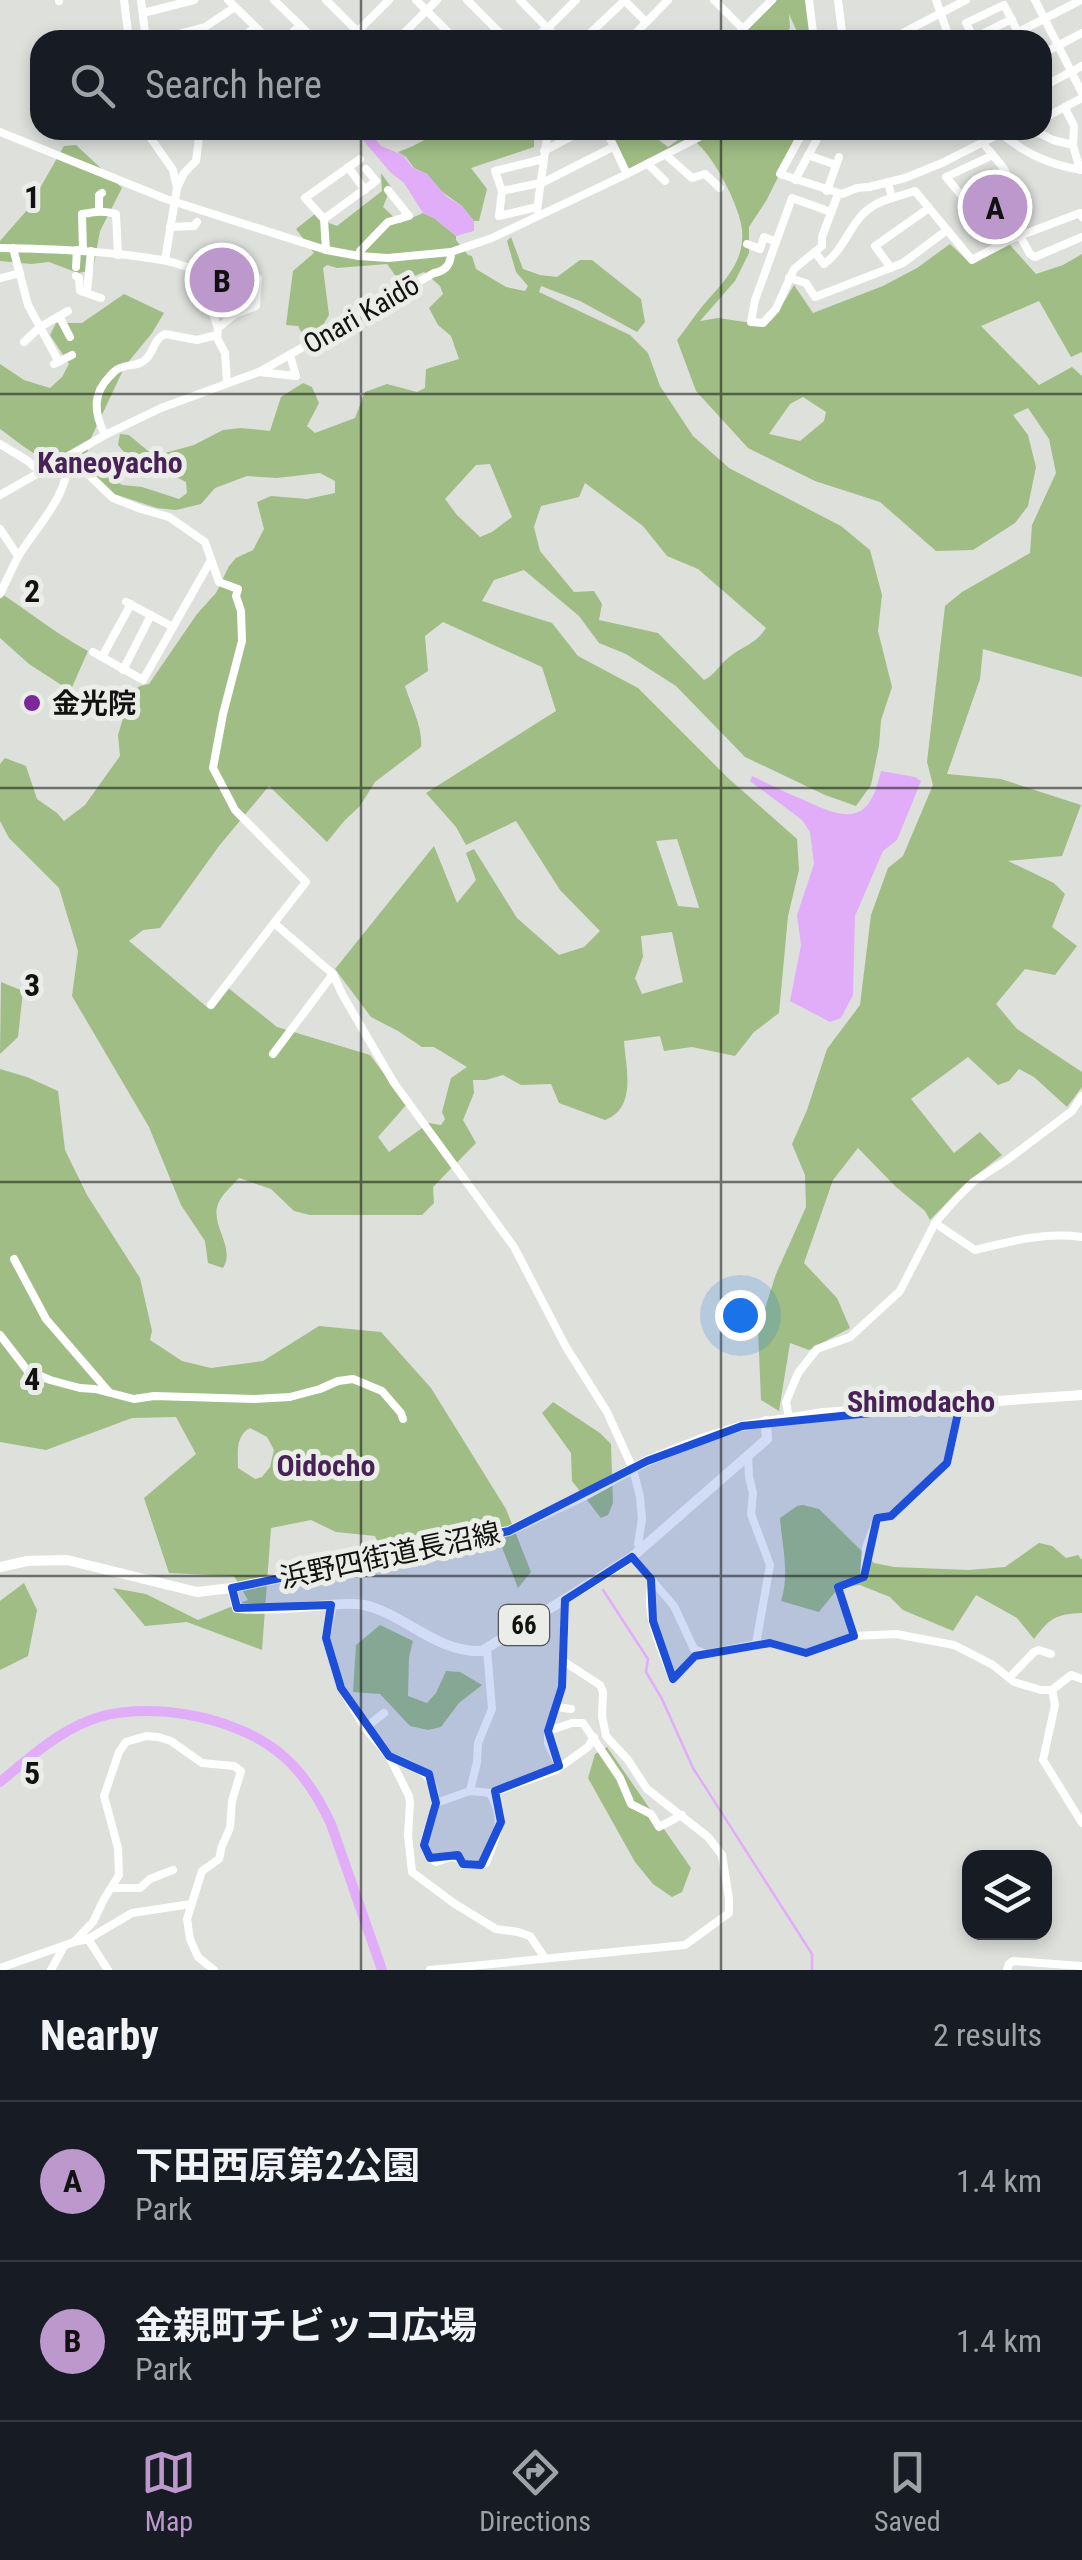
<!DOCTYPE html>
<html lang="en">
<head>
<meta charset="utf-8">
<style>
  :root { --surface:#171b24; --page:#242831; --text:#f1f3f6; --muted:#9ea1a6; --line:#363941; --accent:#bc98cc }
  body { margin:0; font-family:"Roboto Condensed","Noto Sans JP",sans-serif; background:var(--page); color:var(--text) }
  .controls { position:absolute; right:30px; bottom:30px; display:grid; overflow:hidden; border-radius:20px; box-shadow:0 5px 15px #0003 }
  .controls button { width:90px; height:90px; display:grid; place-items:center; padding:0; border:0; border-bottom:2px solid var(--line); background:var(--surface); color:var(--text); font:50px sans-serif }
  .you { position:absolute; left:740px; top:1315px; width:35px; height:35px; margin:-25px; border:8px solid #fff; border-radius:50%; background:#1a73e8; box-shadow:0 0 0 15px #1a73e833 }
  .badge { display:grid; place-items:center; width:65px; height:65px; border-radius:50%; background:var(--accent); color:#111; font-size:32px; font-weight:700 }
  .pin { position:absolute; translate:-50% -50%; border:5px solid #fff; box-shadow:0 2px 10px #0006 }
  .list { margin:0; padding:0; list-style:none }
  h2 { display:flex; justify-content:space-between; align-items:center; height:130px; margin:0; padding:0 40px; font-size:42px }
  h2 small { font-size:32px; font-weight:400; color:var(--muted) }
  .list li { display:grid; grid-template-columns:65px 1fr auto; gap:30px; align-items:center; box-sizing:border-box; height:160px; padding:0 40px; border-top:2px solid var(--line) }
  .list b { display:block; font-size:38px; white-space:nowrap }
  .list p { margin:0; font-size:32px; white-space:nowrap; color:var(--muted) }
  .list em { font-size:32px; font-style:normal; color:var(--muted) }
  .icon { flex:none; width:55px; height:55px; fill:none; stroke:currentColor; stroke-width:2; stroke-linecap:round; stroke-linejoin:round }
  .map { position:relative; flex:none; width:1082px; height:1970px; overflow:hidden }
  .search { position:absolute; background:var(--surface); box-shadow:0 5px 15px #0003; left:30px; right:30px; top:30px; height:110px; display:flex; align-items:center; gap:25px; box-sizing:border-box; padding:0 35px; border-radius:30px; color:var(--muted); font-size:38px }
  .sheet { height:450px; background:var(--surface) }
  nav { display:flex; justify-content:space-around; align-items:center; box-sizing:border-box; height:140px; border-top:2px solid var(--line); background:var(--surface); font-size:28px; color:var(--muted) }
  nav a { display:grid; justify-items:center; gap:5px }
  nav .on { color:var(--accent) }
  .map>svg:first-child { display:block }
  .green { fill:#9fbd84; fill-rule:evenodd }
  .water { fill:#e2adf8 }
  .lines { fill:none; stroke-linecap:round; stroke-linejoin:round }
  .stream { stroke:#e2adf8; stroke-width:2.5 }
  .river { stroke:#e2adf8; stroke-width:10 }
  .minor { stroke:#fff; stroke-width:8 }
  .major { stroke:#fff; stroke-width:10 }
  .marked { fill:#1d4ed8; fill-opacity:0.2; stroke:#1d4ed8; stroke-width:8; stroke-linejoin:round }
  .grid { fill:none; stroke:#121211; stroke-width:2.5; stroke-opacity:0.55 }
  .poi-dot { fill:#7b2898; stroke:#ebede9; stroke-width:4 }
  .labels { text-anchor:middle; stroke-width:10; stroke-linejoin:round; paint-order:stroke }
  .shield { fill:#ebede9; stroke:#535452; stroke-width:2.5 }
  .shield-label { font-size:25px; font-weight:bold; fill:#121211 }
  .street-label { font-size:28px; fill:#121211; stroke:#ebede9 }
  .poi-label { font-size:28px; font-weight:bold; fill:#121211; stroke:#ebede9; text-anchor:start }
  .neighbourhood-label { font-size:30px; font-weight:bold; fill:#482157; stroke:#ebede9 }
  .grid-label { font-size:32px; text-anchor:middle; font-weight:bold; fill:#121211; stroke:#ebede9; stroke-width:10; stroke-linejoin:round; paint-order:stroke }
</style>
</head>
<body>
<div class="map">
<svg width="1082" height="1970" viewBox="0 0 1082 1970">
  <rect width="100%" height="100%" fill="#dee0dc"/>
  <g class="green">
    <polygon points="777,0 806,0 811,40 794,40 798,34 789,14 790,28 781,40 736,40"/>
    <polygon points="443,130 534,130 534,147 471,168 487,189 479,221 474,221 462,206 441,191 427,174 414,168 406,157 398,152 413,146"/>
    <polygon points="610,130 646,130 668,147 681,138 672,130 707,130 630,170 627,169"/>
    <path d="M721,130H802L766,201L749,227V253L735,281L700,321L718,318L765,325L778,312L794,285L813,313L883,286L917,268L950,244L971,264L1010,245L1036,274L1063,265L1082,254V352L1071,357L1039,301L981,326L1039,385L1072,367L1082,376V677L983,649L980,679L947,774L1001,779L1081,805L1062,856L1008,861L1054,883L1065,894L1052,927L1077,946L1055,975L1025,969L996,1004L1017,1029L1082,1072V1087L1067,1107L1034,1077L1019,1069L1009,1081L998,1085L968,1057L911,1099L954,1153L980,1132L1002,1155L965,1184L930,1220L925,1211L896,1187L858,1148L833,1180L804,1263L837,1298L850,1328L809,1350L790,1343L779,1411L761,1400L758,1330L776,1274L806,1207L805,1175L792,1144L807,1110L827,1049L860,1005L871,915L888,868L903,856L933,785L927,762L945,606L962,592L1030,553L1032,525L1056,473L1049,439L1028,408L1013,415L1028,435L1036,467L1028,506L1015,523L973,550L936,551L880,502L815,481L748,448L696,391L677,340C685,330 693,318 701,308C717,288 740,269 742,241C744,226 737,209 731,195C722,176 711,156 696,142ZM803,397L826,412L824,421L800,441L769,434L790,404Z"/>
    <polygon points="76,145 122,188 100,231 93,270 78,273 49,262 31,264 0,261 0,241 28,209 64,146"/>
    <path d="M381,173L391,187L383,207L400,223L423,213L434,218L456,236V240L468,255L472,256L476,269L506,287L525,291L528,286L516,272L507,241L511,237L523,269L540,275L557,277L580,260H592L641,299L645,322L637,332L580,301L541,286L539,292L630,335L648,353L660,386L693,436L729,468L841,526L870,550L882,595L878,631L892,687L881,720L879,746L871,785L856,806L825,795L745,757L676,686L626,654L599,643L579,616L524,570L494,580L482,601L552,623L578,656L638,688L728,778L797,839L799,870L788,916L779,1013L754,1032L735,1056L692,1047L664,1051L660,1036L624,1041C626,1069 637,1108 605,1120L559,1103L551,1084L521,1085L503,1075L486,1080H473L474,1093L463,1120L476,1143L433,1187L434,1203L422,1215H310L294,1211L271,1189L239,1178C232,1186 222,1194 218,1204C210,1225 236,1248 223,1268L208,1263L205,1241L181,1205L149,1127L72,996L78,951L59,888L9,838L0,821V764L5,758L26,766L37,799L57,813L64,821L85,805L120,756L118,735L126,708L125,695L140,686L149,684L197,614L216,593L229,566L236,558L253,550L264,529L257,502L271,496L307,499L335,493V481L320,473L277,478L247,476L215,488L201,504L176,510L157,508L108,492L81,462C49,471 24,446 0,429V364L24,380L50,388L62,377L69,364L50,335L56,323H82L124,294L164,313L152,333L125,366L91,438L86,457L122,485L142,487L179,499L187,493L186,482C157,466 141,474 118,445L120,434L129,435L154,456L194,445L223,430L241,428L270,431L281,397L303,383L312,387L319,403L307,426L315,433L355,418L365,392L387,384L417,392L425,388L426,369L459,359L451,336L438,325L429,308L443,294L440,286L424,272L400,282L387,264L337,268L327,265L323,268L329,315L320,330L304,337L298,326L286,325L293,271L314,253L296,229L320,210L329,223L337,226L382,191ZM490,464L512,517L492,532L480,537L457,515L445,499L476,465ZM585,483L643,526L667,556L698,569L766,628C755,645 742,646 728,658C718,666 715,675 704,680L658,633L599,620L602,604L594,591L574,592L540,551L534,527L541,506L579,497ZM443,622L542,667L556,711L426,793L456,827L466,845L516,821L560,890L600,931L584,947L559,955L517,918L474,849L466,853L476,880L457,903L434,846L335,969L371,1017L398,1031L422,1047H434L467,1067L451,1078L442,1112L445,1119L441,1125L429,1123L389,1152L378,1137L407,1104L370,1055L277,1027L227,987L208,1008L129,941L143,930L160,928L219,846L269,786L327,842L345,820L360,806L375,782L421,747C423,727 411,706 405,686L428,671L425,636ZM677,839L699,907V908L678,906L656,841ZM672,932L683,982L642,994L635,978L643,957L641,936Z"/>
    <path d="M2,594C31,613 58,635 88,651L69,694L66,688L29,664L0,638V596Z"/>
    <polygon points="1,982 23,991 18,1037 0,1054"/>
    <path d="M0,1069L27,1077L58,1091L65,1150L87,1195L140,1278L152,1331L150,1340L182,1361L211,1368L263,1361L319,1326L381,1332L431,1388L506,1509L531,1572L518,1588L496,1532L385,1558L375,1536L336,1532L311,1520L271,1528L262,1650L187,1622L145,1626L113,1588L146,1594L198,1620L248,1600L234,1576L169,1573L144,1498L196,1454L176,1417L132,1418L46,1450L0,1442ZM250,1428L267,1437L274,1450L270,1467L262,1477L255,1479L238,1468C238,1453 235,1436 250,1428Z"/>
    <polygon points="553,1402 600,1433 611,1444 613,1503 608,1515 601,1518 572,1481 571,1453 542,1413"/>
    <path d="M803,1505L819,1509L874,1563L894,1567L969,1570L1005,1567L1039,1543L1052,1546L1066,1558L1078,1555L1082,1560V1613C1056,1614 1050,1618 1034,1639L1017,1618L976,1595L953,1631L903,1610L890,1597L860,1585L839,1587L819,1612L781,1601C790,1573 782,1546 780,1518L797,1506Z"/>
    <polygon points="24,1583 37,1610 28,1656 0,1670 0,1601"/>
    <polygon points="380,1625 413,1641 409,1657 408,1696 427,1703 436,1693 446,1671 460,1672 482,1685 459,1703 441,1727 428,1730 410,1726 380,1694 353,1692 356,1645"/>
    <polygon points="607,1747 691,1868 682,1892 672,1897 653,1884 635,1862 588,1778 595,1754"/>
  </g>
  <g class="water">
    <polygon points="347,130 368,130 381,146 403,155 413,168 427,174 447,197 462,206 474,221 474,231 456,236 434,218 423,213 404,183 390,172 363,140"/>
    <path d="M881,771L915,777L921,781L897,840L883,851L855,916L853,995L841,1018L830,1022L790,1001L801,945L797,915L814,864L810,832L802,820L750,781L752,776C769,784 786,793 804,800C846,820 869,826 881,771Z"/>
  </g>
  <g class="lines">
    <polyline class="stream" points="603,1590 648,1659 646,1672 662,1699 693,1768 812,1954 812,1970"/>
    <path class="river" d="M0,1782C27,1760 55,1734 88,1721C142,1699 231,1715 277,1751C302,1770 318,1796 331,1824L382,1970"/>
    <g class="minor">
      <polyline points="124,0 129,40"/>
      <polyline points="141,0 146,40"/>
      <polyline points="228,0 269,40"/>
      <polyline points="274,0 315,40"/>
      <polyline points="326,0 366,40"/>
      <polyline points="416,0 456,40"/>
      <polyline points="467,0 507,40"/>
      <polyline points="520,0 559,40"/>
      <polyline points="624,0 646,22"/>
      <polyline points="714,0 743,29"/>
      <polyline points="809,0 814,40"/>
      <polyline points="838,0 843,40"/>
      <polyline points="936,0 950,40"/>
      <polyline points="1035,0 1082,93"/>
      <polyline points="59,1 59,0"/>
      <polyline points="143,13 194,0"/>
      <polyline points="974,38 1012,19"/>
      <polyline points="155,40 205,27 235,7"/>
      <polyline points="240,40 255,27"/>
      <polyline points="285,40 300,25"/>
      <polyline points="349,40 389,0"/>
      <polyline points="397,40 437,0"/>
      <polyline points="530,40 548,28 576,0"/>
      <polyline points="583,40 624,1"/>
      <polyline points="629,40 668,0"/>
      <polyline points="732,40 772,0"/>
      <polyline points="889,40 966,0"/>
      <polyline points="975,40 966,23 1004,5 1018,32"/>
      <polyline points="1003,40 1081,0"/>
      <polyline points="1042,54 1082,33"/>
      <polyline points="1042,87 1082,66"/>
      <polyline points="1065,108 1074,126 1073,145 1080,170"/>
      <polyline points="1042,119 1082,98"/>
      <polyline points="145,130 173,170 177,188 165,260"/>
      <polyline points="606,130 627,174"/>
      <polyline points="804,130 780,174 842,194 857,188 869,187 905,178 942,163 1001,133"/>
      <path d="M998,130C1022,153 1049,165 1082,170"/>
      <polyline points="1033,130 1053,140 1073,145"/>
      <polyline points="0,132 166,199 326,250 359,256 388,258 451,252 492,238 627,174 713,130"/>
      <path d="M982,142C1013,180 1014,172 998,220L986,225L946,177L993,155"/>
      <polyline points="544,151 584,130"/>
      <polyline points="666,155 692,178 705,174 720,188"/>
      <polyline points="808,155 836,165"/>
      <polyline points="648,164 665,181"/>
      <polyline points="348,167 365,190"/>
      <polyline points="795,180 816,141"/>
      <polyline points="540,184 613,147"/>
      <polyline points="177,188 184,173 196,161 200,130"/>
      <polyline points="502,191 540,183"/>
      <polyline points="827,191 839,157"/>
      <polyline points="892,198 915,191 972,260 1009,240"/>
      <polyline points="966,200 1009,180"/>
      <polyline points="537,207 499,216 502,191 495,171 543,159"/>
      <polyline points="537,210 548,130"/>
      <polyline points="99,211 99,195 102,193"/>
      <polyline points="831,212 792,198 755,300 751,322 763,323 776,309 794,269 822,246 822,237 838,194"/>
      <polyline points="324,219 376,181 366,169"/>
      <polyline points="998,220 1009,240 1080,213 1082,217"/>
      <polyline points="170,227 194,226 197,222"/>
      <polyline points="1020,236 1030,254 1035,257 1082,237"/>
      <polyline points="747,244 760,249 764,237 776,242"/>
      <path d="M0,248C55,249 108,251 162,260C175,262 187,268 200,270C227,273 232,261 258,278L256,306L235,314L218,328"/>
      <polyline points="13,248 28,305 59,362"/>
      <path d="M83,250L82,214C94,212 104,210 116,214L118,255"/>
      <polyline points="326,250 324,219 305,198 360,159"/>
      <path d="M815,252L824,264C852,244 849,209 892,198L888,182"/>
      <polyline points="359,256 360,251 388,222 409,216 388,190"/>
      <polyline points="76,267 77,250"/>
      <polyline points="891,268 875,246 929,208"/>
      <polyline points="211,271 213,314 218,328 217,338 225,353 227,383"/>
      <polyline points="76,276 79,278 80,291 101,298"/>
      <polyline points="1,278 20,273"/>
      <polyline points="789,278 806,283 815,297 903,263 947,230"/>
      <polyline points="87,292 91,251"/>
      <polyline points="59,316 70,337"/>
      <polyline points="24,342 40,327 68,311"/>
      <polyline points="54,364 72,355"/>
      <polyline points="259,372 296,376 290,355"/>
      <path d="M105,435C94,413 92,394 110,376C115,371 116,369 123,367C132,364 139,366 146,359C155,350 153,340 165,334L197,340L217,335"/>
      <polyline points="0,444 28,461 40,472"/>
      <polyline points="69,456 113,498 141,509 169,517 205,542 219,582 238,589 236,596 241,611 242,641 223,714 213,768 235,810 306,882 274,923 333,974 342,994 394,1083 514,1247 566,1347 607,1412 633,1469 640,1497 642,1519 638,1544 640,1549"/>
      <path d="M0,495L105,435L161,408L259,372L434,273C446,271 451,264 451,252"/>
      <polyline points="0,529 18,556"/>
      <path d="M0,594C7,580 13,565 21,552C42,520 68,495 69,456"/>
      <polyline points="126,602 173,627"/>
      <polyline points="93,652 143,680 211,560"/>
      <polyline points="102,657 131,604"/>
      <polyline points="123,670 151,615"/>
      <polyline points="211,1005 274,923"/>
      <polyline points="273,1054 333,974"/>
      <path d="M935,1223L975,1250C1011,1241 1045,1232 1082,1237"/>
      <polyline points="14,1259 46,1319 109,1392"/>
      <polyline points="0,1335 27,1370 50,1380 80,1388 95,1389 134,1399 154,1396 254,1399 290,1397 320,1389 338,1381 353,1379 382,1391 401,1413 403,1419"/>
      <polyline points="789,1418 786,1402 798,1373 817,1349 850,1337 900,1291 935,1223 955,1200 973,1182 1007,1160 1072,1111 1082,1096"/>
      <polyline points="748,1455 749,1477 753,1493 751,1514 770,1565 756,1644"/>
      <polyline points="632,1557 674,1606 694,1649 706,1654 756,1644 770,1643 806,1653 854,1636 896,1634 954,1645 993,1665 1014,1682 1041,1690 1052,1690 1071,1675 1082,1679"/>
      <path d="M653,1581C642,1610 662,1651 673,1679L699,1652"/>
      <polyline points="333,1605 326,1638 341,1688 365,1728 389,1756 409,1796 410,1803 408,1835 412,1872 455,1904 496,1929 518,1932 530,1936 545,1958"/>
      <polyline points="854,1636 838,1587 864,1577 866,1548 877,1518 891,1516 947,1463 960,1404"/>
      <polyline points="1009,1678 1034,1652 1039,1650 1051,1654"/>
      <polyline points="1052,1690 1055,1705 1043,1760 1082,1823"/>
      <polyline points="556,1707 571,1709"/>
      <polyline points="365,1728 384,1713"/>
      <polyline points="548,1731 572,1723 583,1723 620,1778 631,1804 651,1814 659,1827 682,1815"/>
      <path d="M389,1756C413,1765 439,1774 435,1805C433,1819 426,1831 424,1845L430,1858L436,1862L450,1857L459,1858L463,1864L481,1865L486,1863C497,1834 506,1822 490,1793"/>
      <polyline points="559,1766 548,1743 548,1731 562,1687 565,1600"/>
      <polyline points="470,1791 477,1762 478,1743 492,1709 487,1649"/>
      <polyline points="436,1803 470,1791 492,1793 556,1770 588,1747 594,1737"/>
      <polyline points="113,1888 140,1888 150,1879 173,1870"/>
      <polyline points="88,1939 108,1970"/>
      <polyline points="74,1942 93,1922 104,1899 119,1875 118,1848 104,1796 119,1752 126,1742 146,1736 158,1737 171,1741 202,1763 234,1766 241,1771 232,1801 230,1828 222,1846 219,1859 202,1871 187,1919 190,1939 198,1957 214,1970"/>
      <polyline points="0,1968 74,1942 88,1939 132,1913 191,1904"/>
      <polyline points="51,1970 64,1946"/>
      <polyline points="430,1970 685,1945 729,1913 729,1899 722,1855 708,1837 647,1789 628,1760 606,1736 602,1716 603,1692 600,1685 563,1661"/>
      <polyline points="1007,1970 1009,1964 1013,1961 1082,1966"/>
    </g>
    <g class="major">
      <polyline points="0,1567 27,1561 67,1560 197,1592 232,1588 509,1531 583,1496 647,1461 702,1439 742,1426 823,1413 1082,1395"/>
      <path d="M232,1588L237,1608C264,1610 290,1608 317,1606C332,1605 349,1602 364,1605C405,1614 436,1653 482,1651L632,1557L767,1439L766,1421"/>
    </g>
  </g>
  <path class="marked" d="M960,1404L947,1463L891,1516L877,1518L864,1577L838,1587L854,1636L806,1653L770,1643L695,1656L673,1679L653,1621L651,1579L632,1557L565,1600L562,1687L548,1731L559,1766L495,1791L501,1822L481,1865L463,1864L458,1855L430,1858L424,1845L436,1803L429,1774L389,1756L341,1688L326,1638L331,1605L237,1608L232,1588L509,1531L647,1461L742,1426Z"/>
  <path class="grid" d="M361,0V40M721,0V40M361,130V1970M721,130V1970M0,394H1082M0,788H1082M0,1182H1082M0,1576H1082"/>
  <circle class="poi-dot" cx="32" cy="703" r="10"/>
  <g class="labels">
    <rect class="shield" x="499" y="1605" width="50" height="40" rx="8"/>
    <g class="shield-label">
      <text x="524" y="1634">66</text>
    </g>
    <g class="street-label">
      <text transform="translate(361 314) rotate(-30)" y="10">Onari Kaidō</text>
      <text transform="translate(390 1555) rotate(-12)" y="10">浜野四街道長沼線</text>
    </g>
    <g class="poi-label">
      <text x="52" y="713">金光院</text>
    </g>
    <g class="neighbourhood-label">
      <text x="110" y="473">Kaneoyacho</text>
      <text x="921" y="1412">Shimodacho</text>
      <text x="326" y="1476">Oidocho</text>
    </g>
  </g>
  <g class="grid-label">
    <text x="32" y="208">1</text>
    <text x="32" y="602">2</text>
    <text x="32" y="996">3</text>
    <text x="32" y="1390">4</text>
    <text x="32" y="1784">5</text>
  </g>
</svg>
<div class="controls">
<button><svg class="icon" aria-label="layers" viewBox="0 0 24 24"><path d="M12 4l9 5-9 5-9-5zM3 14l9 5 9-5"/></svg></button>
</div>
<div class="you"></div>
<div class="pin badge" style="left:995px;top:207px">A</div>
<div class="pin badge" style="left:222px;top:280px">B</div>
<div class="search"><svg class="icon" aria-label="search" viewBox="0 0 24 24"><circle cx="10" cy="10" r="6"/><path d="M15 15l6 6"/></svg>Search here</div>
</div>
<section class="sheet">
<h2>Nearby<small>2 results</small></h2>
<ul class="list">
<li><span class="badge">A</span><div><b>下田西原第2公園</b><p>Park</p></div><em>1.4 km</em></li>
<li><span class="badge">B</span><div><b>金親町チビッコ広場</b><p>Park</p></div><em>1.4 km</em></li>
</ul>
</section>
<nav>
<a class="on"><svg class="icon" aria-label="map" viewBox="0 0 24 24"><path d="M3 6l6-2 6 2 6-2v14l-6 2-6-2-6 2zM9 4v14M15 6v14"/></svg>Map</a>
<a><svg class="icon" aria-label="directions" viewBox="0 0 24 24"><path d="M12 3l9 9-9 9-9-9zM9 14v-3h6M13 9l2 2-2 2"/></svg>Directions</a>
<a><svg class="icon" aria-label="saved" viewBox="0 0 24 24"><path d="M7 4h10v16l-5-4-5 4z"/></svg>Saved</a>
</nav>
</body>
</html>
